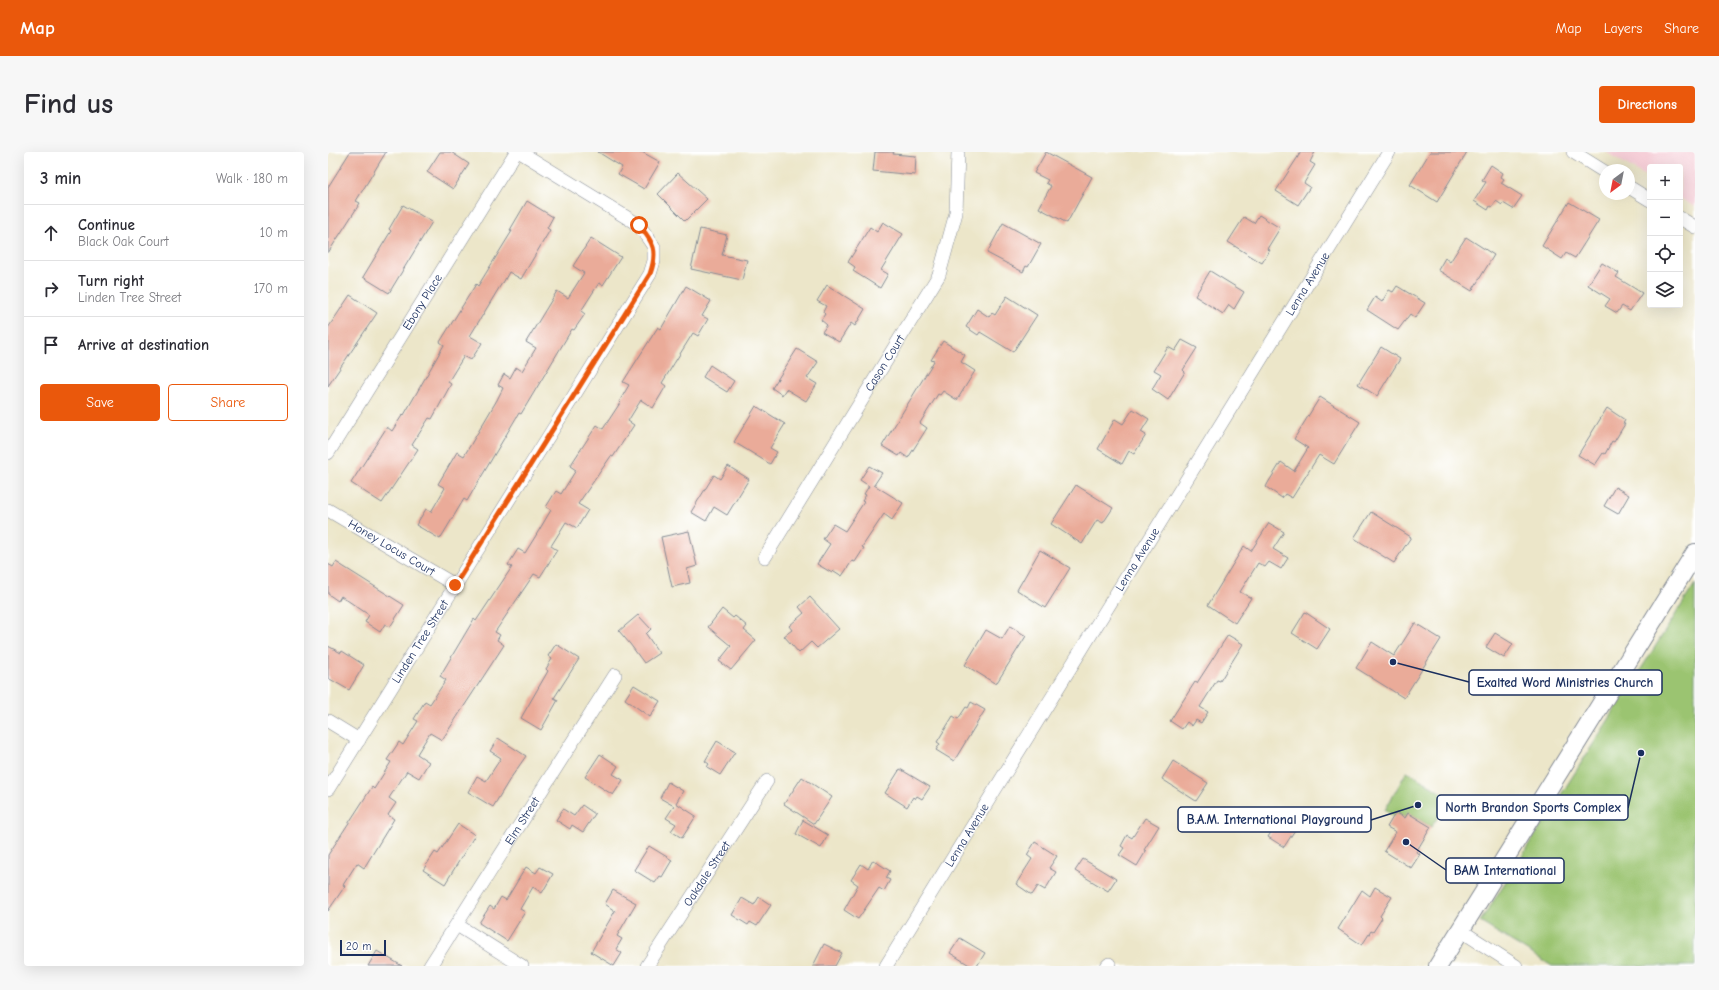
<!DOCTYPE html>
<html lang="en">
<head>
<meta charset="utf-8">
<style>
  :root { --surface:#fff; --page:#f7f7f7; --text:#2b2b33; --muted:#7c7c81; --line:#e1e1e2; --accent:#ea580c }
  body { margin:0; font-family:"Comic Neue",sans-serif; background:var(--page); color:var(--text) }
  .controls { position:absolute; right:12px; top:12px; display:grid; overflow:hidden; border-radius:4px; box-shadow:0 4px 16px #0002 }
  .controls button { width:36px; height:36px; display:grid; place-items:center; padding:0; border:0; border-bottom:1px solid var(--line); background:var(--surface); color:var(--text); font:20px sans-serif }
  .compass { position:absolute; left:1271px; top:12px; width:36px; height:36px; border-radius:50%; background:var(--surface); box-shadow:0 4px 16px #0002; rotate:212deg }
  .scale { position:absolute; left:12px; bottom:10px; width:46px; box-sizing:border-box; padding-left:4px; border:2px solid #1b2f5e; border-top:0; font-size:11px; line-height:14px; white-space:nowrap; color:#1b2f5e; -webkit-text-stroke:3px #fff; paint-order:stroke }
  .stop { position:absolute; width:12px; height:12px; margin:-9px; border:3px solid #ea580c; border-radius:50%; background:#fff }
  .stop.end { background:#ea580c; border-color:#fff; box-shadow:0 1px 4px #0008 }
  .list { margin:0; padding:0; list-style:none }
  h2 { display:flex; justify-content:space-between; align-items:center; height:52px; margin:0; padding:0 16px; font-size:17px }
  h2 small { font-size:13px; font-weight:400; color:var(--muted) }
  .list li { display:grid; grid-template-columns:26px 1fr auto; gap:12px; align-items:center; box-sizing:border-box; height:56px; padding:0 16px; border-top:1px solid var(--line) }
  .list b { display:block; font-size:15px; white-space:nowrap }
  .list p { margin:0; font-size:13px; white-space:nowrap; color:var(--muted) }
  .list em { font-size:13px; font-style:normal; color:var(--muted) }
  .actions { display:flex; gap:8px; padding:12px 16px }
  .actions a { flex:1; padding:9px 0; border:1px solid var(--accent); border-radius:4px; text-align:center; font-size:14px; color:var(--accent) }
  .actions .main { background:var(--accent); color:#fff }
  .icon { flex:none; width:22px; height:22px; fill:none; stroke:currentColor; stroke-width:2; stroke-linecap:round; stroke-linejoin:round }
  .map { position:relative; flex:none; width:1367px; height:814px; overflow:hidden; border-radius:4px }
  header { display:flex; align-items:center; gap:24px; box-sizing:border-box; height:56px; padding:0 20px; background:var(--accent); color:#fff }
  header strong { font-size:19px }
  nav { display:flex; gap:22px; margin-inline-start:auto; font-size:14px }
  .intro { display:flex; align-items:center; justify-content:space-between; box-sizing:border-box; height:96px; padding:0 24px }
  h1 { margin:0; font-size:28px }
  .button { padding:10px 18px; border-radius:4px; background:var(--accent); color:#fff; font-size:14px; font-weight:700 }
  main { display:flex; gap:24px; padding:0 24px }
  aside { flex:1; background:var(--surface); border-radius:4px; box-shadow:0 4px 16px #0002 }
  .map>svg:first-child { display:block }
  .built { fill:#f6cfd8 }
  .green { fill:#9bc471; stroke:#5b7a68 }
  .building { fill:#eaab99 }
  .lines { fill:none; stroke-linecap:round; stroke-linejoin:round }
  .street-casing { stroke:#848a94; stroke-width:14 }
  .secondary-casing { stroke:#848a94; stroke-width:20 }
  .street { stroke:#fff; stroke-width:13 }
  .secondary { stroke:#fff; stroke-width:18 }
  .route { stroke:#ea580c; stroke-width:5 }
  .labels { text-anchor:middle; stroke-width:3; stroke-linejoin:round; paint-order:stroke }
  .street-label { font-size:12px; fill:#1b2f5e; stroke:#fff }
  .leader { fill:none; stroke:#1b2f5e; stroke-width:1.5 }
  .callout-dot { fill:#1b2f5e; stroke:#fff; stroke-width:1.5 }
  .callout { fill:#fff; stroke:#1b2f5e; stroke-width:1.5 }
  .callout-label { font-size:13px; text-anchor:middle; font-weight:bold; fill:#1b2f5e }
</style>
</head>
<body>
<header>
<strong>Map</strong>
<nav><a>Map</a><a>Layers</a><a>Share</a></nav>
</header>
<div class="intro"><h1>Find us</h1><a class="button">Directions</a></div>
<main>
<aside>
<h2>3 min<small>Walk · 180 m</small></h2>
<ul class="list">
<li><svg class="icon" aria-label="ahead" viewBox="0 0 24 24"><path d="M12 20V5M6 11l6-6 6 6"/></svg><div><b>Continue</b><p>Black Oak Court</p></div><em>10 m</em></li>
<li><svg class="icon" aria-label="right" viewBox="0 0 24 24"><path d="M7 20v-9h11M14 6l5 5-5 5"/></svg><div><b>Turn right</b><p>Linden Tree Street</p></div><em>170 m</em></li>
<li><svg class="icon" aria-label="arrive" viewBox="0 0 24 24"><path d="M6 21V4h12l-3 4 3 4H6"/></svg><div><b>Arrive at destination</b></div></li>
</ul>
<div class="actions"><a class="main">Save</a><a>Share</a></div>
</aside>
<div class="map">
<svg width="1367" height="814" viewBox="0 0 1367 814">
  <rect width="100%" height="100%" fill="#fff"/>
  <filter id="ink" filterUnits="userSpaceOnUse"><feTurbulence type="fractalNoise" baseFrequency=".025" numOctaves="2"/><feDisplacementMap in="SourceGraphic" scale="8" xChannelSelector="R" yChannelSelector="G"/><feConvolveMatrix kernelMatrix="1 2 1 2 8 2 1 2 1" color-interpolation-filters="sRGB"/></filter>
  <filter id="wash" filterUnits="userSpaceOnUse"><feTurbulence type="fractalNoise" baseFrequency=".012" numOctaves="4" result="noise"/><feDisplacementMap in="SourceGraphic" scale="16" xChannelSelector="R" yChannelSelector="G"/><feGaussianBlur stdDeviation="0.9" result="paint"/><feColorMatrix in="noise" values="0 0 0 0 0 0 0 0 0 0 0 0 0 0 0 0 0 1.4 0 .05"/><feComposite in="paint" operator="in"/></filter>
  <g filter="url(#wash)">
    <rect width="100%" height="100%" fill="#ece6c9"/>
    <polygon class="built" points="1278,0 1367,0 1367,55 1352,46 1352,15 1322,15 1322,27"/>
    <g class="green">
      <polygon points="1367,432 1367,814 1224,814 1152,770"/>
      <polygon points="1079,619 1123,647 1103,675 1080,661 1077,666 1069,660 1065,664 1057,658"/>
    </g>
    <g id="blocks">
      <g class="building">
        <polygon points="22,0 58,0 28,49 32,51 0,101 0,35"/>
        <polygon points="112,0 123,0 141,12 125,37 99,20"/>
        <polygon points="270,0 314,0 332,10 316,37 290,22 294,15"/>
        <polygon points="547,0 566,0 565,2 588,4 587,23 545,19"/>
        <polygon points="718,0 764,25 739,71 711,56 723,34 718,31 720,28 706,21"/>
        <polygon points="973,0 987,0 982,10 987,13 976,31 982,35 970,53 948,39"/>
        <polygon points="1102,0 1139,0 1109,50 1082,33"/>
        <polygon points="1163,13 1175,21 1173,25 1176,27 1173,31 1194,44 1185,57 1175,51 1174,53 1168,49 1164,55 1162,54 1160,58 1146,49 1158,30 1154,28"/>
        <polygon points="350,21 379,47 357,69 330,42"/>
        <polygon points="199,49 225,65 219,76 222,78 193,127 181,120 175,131 174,131 142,184 154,191 143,208 136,204 120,230 123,232 104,267 101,266 84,293 90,297 54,351 23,331 59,275 64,279 75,262 76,263 116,193 112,190 148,132 150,134 184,79 182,78"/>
        <polygon points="1241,50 1271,68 1247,106 1238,101 1234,107 1214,94"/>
        <polygon points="75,53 104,70 61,141 35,125 63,79 61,77"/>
        <polygon points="931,63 952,76 939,97 942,98 934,111 900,90 916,65 926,71"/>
        <polygon points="555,70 575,82 553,118 560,122 552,136 525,119 527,115 520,110 542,75 549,80"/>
        <polygon points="675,71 713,92 700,115 698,114 695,120 659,101"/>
        <polygon points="372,77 399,83 394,103 419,108 414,128 363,117"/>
        <polygon points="1138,85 1166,103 1144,139 1110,118 1117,106 1122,110"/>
        <polygon points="263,86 293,105 275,133 271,131 253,159 257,162 246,178 244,177 193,262 191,261 139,349 136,347 112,387 88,373 98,357 103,360 117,336 110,332 129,300 136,304 169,248 175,236 170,233 176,222 182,226 188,215 194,219 208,196 198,190 229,139 240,146 256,121 245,114"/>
        <polygon points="1274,111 1291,121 1288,125 1314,141 1302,159 1294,154 1289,161 1277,154 1282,147 1260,133"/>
        <polygon points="882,119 916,140 906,157 901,153 895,162 867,144"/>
        <polygon points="499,133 537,157 527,174 523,171 511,190 494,180 499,173 493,168 497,162 495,160 498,154 489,149"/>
        <polygon points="358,134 383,149 374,164 380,167 370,184 365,181 334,231 338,234 325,256 313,248 300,269 306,273 285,305 283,304 250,352 260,358 249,376 238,370 223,394 229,398 212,425 206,422 167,480 172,483 169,488 176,493 114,588 102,581 89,602 101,610 91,626 79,619 61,646 68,651 60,663 66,667 36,716 29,711 15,733 17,734 0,759 0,703 44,635 46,637 63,610 59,608 71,590 75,593 90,569 86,567 97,549 102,552 118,528 112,524 146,467 148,469 184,415 180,413 190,397 197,401 207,385 223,358 218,355 228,339 233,342 248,318 242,314 259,288 269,273 275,277 292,251 291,250 301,233 295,230 330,175 333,177"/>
        <polygon points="1069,134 1097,151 1087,166 1082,162 1070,178 1039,158 1047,145 1054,150 1061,138 1065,140"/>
        <polygon points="22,143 49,161 0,234 0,176"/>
        <polygon points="679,144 709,163 685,200 652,180 650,183 638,175 649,157 661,165 664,161 667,163"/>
        <polygon points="854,188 869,196 855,218 857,220 840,248 824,237 833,222 826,218 840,195 847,199"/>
        <polygon points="615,189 637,203 633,210 647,219 629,248 615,239 612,243 610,242 592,271 599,276 580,306 573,301 571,304 554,294 606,209 603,208"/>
        <polygon points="1053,195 1072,207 1049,244 1030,232"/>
        <polygon points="469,197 490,210 479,226 489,232 478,249 458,237 454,243 444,236"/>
        <polygon points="382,213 406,229 399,240 375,225"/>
        <polygon points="992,245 1032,270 1006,312 991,303 964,346 957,342 954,346 938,335 940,331 953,310 966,319 980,296 966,287"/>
        <polygon points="428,254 457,272 442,296 449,300 442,312 406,290"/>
        <polygon points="1279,256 1297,268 1295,272 1297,272 1286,290 1284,289 1277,302 1275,301 1267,313 1250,303"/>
        <polygon points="805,257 821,267 813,280 818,283 806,302 801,299 794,312 770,297 787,267 795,272"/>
        <polygon points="400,314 421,327 399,363 386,355 378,369 363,360 386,323 392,327"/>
        <polygon points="541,314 554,321 546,333 575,351 564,368 556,362 534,395 536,396 527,410 524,409 514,424 506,419 504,421 489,412 502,392 495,387 505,372 517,379 536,350 534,349 538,343 536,342 541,334 532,328"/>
        <polygon points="748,333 785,356 775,371 769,368 754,392 723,372"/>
        <polygon points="1287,335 1301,343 1290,362 1276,354"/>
        <polygon points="1043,360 1083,385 1066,411 1026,386"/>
        <polygon points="941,371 956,380 945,397 960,406 953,417 941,410 937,415 930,411 912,440 923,446 907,471 880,453 916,394 923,399"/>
        <polygon points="361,379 369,414 359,417 362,431 344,435 333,385"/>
        <polygon points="712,398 742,416 717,456 689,438"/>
        <polygon points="8,410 76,453 62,475 57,472 52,480 37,470 41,463 13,444 10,449 0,442 0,412 5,415"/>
        <polygon points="482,445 511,477 489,496 483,490 471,501 456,484 464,478 461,474 476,461 471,455"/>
        <polygon points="394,457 405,466 407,464 419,474 416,478 428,488 403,518 391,509 403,494 380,475"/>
        <polygon points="977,460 1002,477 989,497 964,481"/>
        <polygon points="310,463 323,477 318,482 331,501 316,511 302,492 291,479"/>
        <polygon points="1087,471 1113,487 1076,546 1028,516 1044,490 1066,504"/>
        <polygon points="682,474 698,484 668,532 637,513 658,478 674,487"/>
        <polygon points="1167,481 1185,492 1176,506 1158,495"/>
        <polygon points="900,483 915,492 892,529 889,528 872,555 880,560 873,571 868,568 864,574 859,570 854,577 842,569 867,530 869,531"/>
        <polygon points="228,492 251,507 226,546 230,548 213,578 193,566 220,519 218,517 224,507 220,504"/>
        <polygon points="0,494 13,501 14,499 36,513 21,538 0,526"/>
        <polygon points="306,533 332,549 322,565 297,547"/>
        <polygon points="643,550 657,558 626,609 608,598 612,592 609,590 625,564 630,567 638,555 640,556"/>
        <polygon points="170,586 198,604 182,627 165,655 140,640 149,624 158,629 173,606 162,599"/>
        <polygon points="389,589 407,600 392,623 379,615 381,612 377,609"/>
        <polygon points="272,602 290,614 285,622 295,628 285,643 257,625"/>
        <polygon points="845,609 880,631 868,649 834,627"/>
        <polygon points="572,617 602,635 594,647 589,644 587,647 585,645 579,655 557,641"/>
        <polygon points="474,625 504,645 486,672 456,652"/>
        <polygon points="340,630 355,639 348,651 368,664 354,686 343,679 348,672 338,666 346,654 332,646"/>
        <polygon points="254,653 267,662 255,680 244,673 242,677 228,668 235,657 246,664"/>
        <polygon points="958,657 974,667 956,695 940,685"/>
        <polygon points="1068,660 1077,666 1080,661 1103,675 1088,700 1092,702 1083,716 1056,699 1068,680 1059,675"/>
        <polygon points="817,666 831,674 816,698 818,699 809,714 791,703 796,696 793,694 799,683 804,686"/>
        <polygon points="475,668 500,683 493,696 468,682"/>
        <polygon points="130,672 147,683 117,732 95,718 107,700 110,702"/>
        <polygon points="707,690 729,704 721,716 728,720 717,738 710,734 704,743 688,732 704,707 699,703"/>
        <polygon points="321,694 344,708 334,725 332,724 327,731 306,718"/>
        <polygon points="755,707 788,727 780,739 747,719"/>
        <polygon points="545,708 562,719 558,726 562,728 556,739 551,736 530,767 516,758 530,733 523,728 533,712 540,717"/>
        <polygon points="198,715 208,721 212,715 225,722 214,741 205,735 192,757 197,760 179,789 151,771 162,754 166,757 173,745 178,748"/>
        <polygon points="1047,735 1064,745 1052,764 1054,766 1045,780 1043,779 1034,793 1010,777 1034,738 1042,744"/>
        <polygon points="285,738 308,751 289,784 294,787 288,797 294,801 286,814 263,800 287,759 277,752"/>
        <polygon points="431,745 443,753 429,774 422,770 420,773 404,763 414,746 426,753"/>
        <polygon points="632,786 657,801 649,814 643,814 622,801"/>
        <polygon points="496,792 514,801 507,814 485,814"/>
        <polygon points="49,799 74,814 40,814"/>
      </g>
    </g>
  </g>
  <g filter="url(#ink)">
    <use href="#blocks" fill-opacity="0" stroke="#848a94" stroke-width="1"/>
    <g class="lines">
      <g class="street-casing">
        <g id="street">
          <polyline points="1245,0 1277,20"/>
          <polyline points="1301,35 1322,48"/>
          <polyline points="1352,66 1367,75"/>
          <path id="s1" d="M0,301L188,0"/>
          <path id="s2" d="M0,358L127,433"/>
          <path id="s3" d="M437,405L611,123L628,61L630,0"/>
          <polyline points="0,569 31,588"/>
          <path id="s4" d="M0,637L322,122L326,109V95L311,73L192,0"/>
          <polyline points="129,773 194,814"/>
          <polyline points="1132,778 1188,814"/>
          <path id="s5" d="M102,814L287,523"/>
          <path id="s6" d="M319,814L439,629"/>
          <path id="s7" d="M558,814L1061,0"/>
          <polyline points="779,814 781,812"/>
        </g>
      </g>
      <g class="secondary-casing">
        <polyline id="secondary" points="1110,814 1367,401"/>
      </g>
      <use href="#street" class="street"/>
      <use href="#secondary" class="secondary"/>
    </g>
  </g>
  <g class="lines" filter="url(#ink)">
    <path class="route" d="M127,433L322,122C330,99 326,91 311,73"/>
  </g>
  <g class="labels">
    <g class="street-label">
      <text dy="4" stroke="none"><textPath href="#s7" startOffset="802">Lenna Avenue</textPath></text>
      <text dy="4" stroke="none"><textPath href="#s1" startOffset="178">Ebony Place</textPath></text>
      <text dy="4" stroke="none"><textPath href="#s3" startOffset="228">Cason Court</textPath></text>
      <text dy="4" stroke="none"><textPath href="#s2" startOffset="74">Honey Locus Court</textPath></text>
      <text dy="4" stroke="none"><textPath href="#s7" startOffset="478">Lenna Avenue</textPath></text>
      <text dy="4" stroke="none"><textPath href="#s4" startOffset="174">Linden Tree Street</textPath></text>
      <text dy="4" stroke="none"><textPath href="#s5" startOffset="172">Elm Street</textPath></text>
      <text dy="4" stroke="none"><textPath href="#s7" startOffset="154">Lenna Avenue</textPath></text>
      <text dy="4" stroke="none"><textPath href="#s6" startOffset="110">Oakdale Street</textPath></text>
    </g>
  </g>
  <path class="leader" d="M1065 510L1141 530M1313 601L1300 656M1090 653L1043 668M1078 690L1118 718"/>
  <g class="callout-dot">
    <circle cx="1065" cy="510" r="4"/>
    <circle cx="1313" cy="601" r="4"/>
    <circle cx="1090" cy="653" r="4"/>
    <circle cx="1078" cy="690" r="4"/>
  </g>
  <g class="callout">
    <rect x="1141" y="518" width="193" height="25" rx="4"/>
    <rect x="1109" y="643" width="191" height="25" rx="4"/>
    <rect x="850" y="655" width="193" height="25" rx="4"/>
    <rect x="1118" y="706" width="118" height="25" rx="4"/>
  </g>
  <g class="callout-label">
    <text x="1237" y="535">Exalted Word Ministries Church</text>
    <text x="1205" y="660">North Brandon Sports Complex</text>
    <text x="947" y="672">B.A.M. International Playground</text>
    <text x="1177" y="723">BAM International</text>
  </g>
</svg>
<div class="controls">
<button>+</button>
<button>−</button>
<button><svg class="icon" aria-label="locate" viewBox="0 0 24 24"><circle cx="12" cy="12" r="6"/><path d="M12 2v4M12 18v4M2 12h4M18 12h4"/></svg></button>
<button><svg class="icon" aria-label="layers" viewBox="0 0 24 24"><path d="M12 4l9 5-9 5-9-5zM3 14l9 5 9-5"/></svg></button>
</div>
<svg class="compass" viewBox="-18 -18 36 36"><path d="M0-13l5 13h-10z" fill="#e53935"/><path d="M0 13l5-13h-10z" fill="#7c7c81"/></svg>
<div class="scale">20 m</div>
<div class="stop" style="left:311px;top:73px"></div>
<div class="stop end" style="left:127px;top:433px"></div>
</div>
</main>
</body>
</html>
